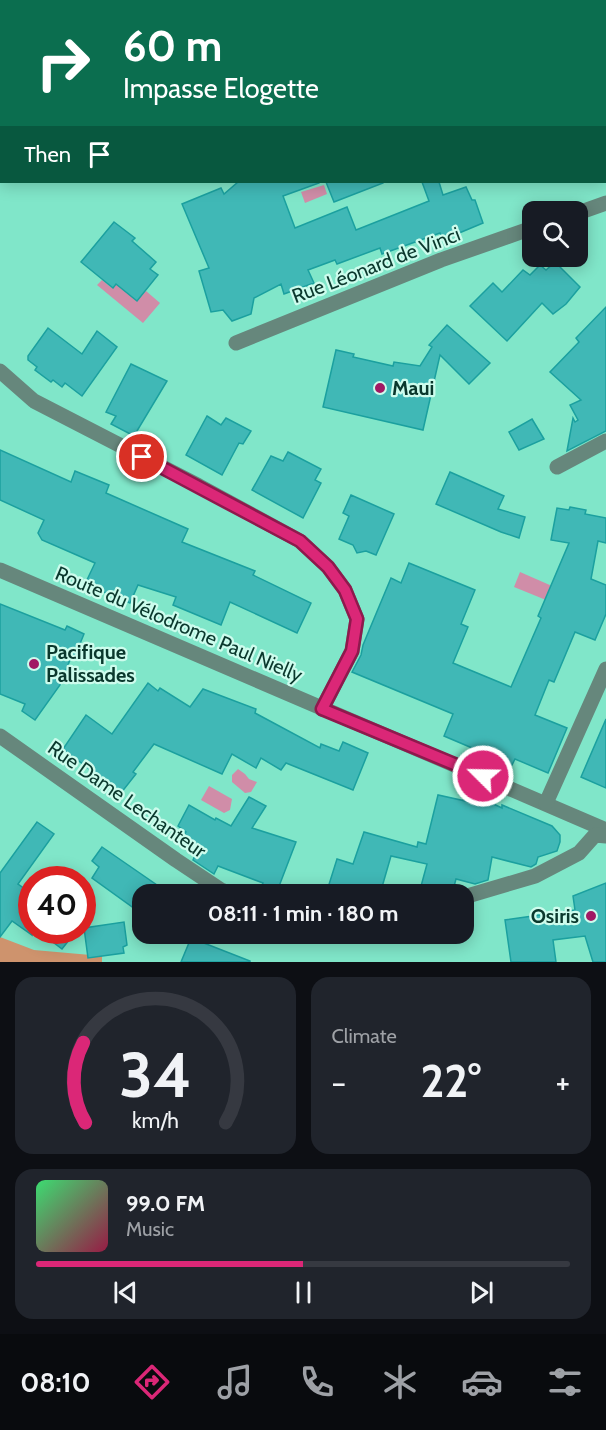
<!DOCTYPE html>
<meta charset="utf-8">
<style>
:root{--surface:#171b24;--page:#20242c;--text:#f1f3f6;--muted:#9ea1a6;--line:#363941;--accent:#db2777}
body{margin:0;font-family:Cabin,sans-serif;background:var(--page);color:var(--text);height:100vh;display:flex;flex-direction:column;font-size:22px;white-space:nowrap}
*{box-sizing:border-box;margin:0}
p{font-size:20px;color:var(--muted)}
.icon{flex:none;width:33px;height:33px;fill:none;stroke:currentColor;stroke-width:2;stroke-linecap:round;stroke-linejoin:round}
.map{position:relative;height:962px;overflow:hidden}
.sheet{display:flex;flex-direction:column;gap:15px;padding:15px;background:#0d0f14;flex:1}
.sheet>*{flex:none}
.hud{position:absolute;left:0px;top:0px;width:606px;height:183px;box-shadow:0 3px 15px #0003;background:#0b6e4f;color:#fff;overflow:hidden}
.controls{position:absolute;left:522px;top:201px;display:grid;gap:12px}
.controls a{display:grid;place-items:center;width:66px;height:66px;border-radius:12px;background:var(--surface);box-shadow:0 3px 15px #0003;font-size:30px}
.speed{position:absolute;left:18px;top:866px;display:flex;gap:12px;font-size:30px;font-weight:700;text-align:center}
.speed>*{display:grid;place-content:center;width:78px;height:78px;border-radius:50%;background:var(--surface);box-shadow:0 3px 15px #0003;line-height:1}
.speed .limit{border:9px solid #d22;background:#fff;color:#111}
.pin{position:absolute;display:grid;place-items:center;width:51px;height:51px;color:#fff;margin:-26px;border:3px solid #fff;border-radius:50%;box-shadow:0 2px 6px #0007}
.me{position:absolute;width:66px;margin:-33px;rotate:293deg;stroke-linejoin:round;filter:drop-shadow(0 0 4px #0008)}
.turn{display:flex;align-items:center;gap:21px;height:126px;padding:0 24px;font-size:27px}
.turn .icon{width:78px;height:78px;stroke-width:2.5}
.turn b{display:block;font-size:42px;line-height:51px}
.then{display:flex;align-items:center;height:57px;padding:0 24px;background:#0003;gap:12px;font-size:22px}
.big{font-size:45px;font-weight:700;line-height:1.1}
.sheet .widget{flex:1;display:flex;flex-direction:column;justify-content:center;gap:9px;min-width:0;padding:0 21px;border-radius:18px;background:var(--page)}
.sheet .dial{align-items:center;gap:0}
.dial svg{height:156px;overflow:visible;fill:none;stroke:var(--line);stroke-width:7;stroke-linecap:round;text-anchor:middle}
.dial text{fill:var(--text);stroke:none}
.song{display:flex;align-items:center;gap:18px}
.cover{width:72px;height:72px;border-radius:9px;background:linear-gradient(135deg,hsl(140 70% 55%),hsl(340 70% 35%))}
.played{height:6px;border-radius:3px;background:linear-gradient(90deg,var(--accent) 50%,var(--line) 50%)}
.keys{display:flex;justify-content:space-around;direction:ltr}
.heat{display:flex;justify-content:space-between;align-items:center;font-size:33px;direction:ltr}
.sheet .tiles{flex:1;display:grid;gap:15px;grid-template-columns:1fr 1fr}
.widget:last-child{grid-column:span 2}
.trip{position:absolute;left:132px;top:884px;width:342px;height:60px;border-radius:18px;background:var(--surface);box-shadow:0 3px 15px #0003;font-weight:700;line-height:60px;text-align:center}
.tab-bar{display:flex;height:96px;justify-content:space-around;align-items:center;background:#090b0e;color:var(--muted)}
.tab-bar .icon{width:42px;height:42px}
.tab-bar .on{color:var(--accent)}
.tab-bar b{font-size:27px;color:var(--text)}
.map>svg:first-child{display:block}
</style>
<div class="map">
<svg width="606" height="962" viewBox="0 0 606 962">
<rect width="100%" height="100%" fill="#80e6c9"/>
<path fill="#ce936d" d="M0,937L34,950L102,956V962H0Z"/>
<g fill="#d08da8">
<path d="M324,185L327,194L305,203L301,192Z"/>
<path d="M102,280L112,288L116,284L137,301L146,291L160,303L143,323L97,285Z"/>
<path d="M520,572L552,586L546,600L514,587Z"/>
<path d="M238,769L245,774L249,779L257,782L251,792L245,793L232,782V775Z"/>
<path d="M209,786L232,799L230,810L224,813L201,800Z"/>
</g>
<g fill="#40b8b6" stroke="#1ba09f" stroke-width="1.5">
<path d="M238,182H319V183L283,196L295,228L347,207L356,230L429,201L422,182H439L443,195L466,187L472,200H475L483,223L452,236L442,238L440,233L382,254L380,248L337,264L335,260L308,270L314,283L284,294L281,284L254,298L251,314L232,321L223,310L211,312L199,271L209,268L182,204L221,188L224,194Z"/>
<path d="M326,182H383V183L334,202Z"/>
<path d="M114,222L135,238L132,241L156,262L150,269L158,275L137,301L116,284L113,288L81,262Z"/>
<path d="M555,262L580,287L566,304L553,314L542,303L507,341L470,306L493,283L502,292L523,270L530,275L540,265L546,270Z"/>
<path d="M606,307V431L567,451L573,418L575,422L578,420L570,405L581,400L550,372L579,342L576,338Z"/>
<path d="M447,325L490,363L469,384L440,355L423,430L323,407L336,350L354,354L353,357L393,366L394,362L420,366L432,347L429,345Z"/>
<path d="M48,328L82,354L97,331L117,347L82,396L65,383L62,387L53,380L51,382L35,370L37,367L28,360V356Z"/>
<path d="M131,364L167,381L134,436L111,424L116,416L106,412Z"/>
<path d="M207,416L221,425L226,418L251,431L243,444L239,443L222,475L186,455Z"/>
<path d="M532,419L544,439L519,450L509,432Z"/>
<path d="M0,450L71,482L75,471L109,485L106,493L188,529L182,542L255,571L253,575L311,603L297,633L230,602L221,625L173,605L176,597L138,585L130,603L85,584L95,563L42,540L38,533L44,520L0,500Z"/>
<path d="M288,452L321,469L315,480L321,483L303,518L252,490L271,456L283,461Z"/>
<path d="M450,472L504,496L498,509L525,517L519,538L501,532L436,504Z"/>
<path d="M351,495L394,514L376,555L366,551L357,553L353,545L339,539L349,516L343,513Z"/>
<path d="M570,507L586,510L585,514L606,518V543L598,541L591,579L606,585V614L595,640L575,632L554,682L549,680L535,715L567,728L548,773L515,759L512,765L444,736L453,714L352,672L361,655L363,645L391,578L401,583L409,563L475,590L461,624L468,627L453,663L511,687L541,618L538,616L569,543L551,540L557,508L569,510Z"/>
<path d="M0,604L65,630L67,626L84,634L75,656L72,655L60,685L35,720L22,711L25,704L0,694Z"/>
<path d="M148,683L158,691L160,688L190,707L203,689L256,709L255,713L320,748L321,744L339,751L343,742L368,753L353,790L286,763L281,770L261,758L256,768L232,754L222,774L154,744L133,772L136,774L121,793L63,749L86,715L112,734Z"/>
<path d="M606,719V788L581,777Z"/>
<path d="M472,794L502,808V805L552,826L560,835V842L557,851L538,857L536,864L531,867L492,857L488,880L475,884L456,879L452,894H440L420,890L427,864L391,856L380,894H326L337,859L353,864L364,832L417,847L418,842L426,844L438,795L470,802Z"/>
<path d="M249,797L266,806L252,828L296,842L276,894L261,889L263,883L218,866L214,874L193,860L196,853L179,843L186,832L178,826L189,805L215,820L216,818L231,826Z"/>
<path d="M37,822L54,834L18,884L32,894V935L12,921L0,937V873Z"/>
<path d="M102,847L170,894H142V914L92,878L99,867L92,861Z"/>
<path d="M606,883V962H593L585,936L553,940L556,962H511L505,920L575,910L573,896Z"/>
<path d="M124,922L127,945L123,947L124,953L88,958L84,928Z"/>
<path d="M37,930H77L62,949Z"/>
<path d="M191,938L250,961V962H181Z"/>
</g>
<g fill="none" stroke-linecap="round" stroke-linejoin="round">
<g stroke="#66877c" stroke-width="15">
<path d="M426,2L432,0"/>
<path d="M578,213L606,203"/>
<path d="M236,343L441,260L532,228"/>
<path d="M0,371L34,401L199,486L300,541L328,567L345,590L357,619L352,651L322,709"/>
<path d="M557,467L606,441"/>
<path d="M0,570L606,830"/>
<path d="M0,736L176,860L221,890L231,894"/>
<path d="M546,803L606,669"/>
<path d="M464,897L535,876L579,853L595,835L606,836"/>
</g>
<g stroke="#12483b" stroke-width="15">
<path d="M441,0L442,2"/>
<path d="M604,91H606"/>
</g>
</g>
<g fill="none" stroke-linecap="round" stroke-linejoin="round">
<defs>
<path id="route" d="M142,457L300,541L328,567L345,590L357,619L352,651L322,709L483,776"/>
</defs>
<use href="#route" stroke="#8e194d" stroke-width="15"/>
<use href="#route" stroke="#db2777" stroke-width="10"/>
</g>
<g fill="#a11964" stroke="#cdfced" stroke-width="2">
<circle cx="380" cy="388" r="6"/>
<circle cx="34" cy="664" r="6"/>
<circle cx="591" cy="916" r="6"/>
</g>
<g text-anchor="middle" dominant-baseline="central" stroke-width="4.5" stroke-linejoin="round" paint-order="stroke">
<g font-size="20" fill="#0a382d" stroke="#cdfced">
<text transform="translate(376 265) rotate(-21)">Rue Léonard de Vinci</text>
<text transform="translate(179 624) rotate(23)">Route du Vélodrome Paul Nielly</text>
<text transform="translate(127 799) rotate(35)">Rue Dame Lechanteur</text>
</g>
<g font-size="20" font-weight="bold" fill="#0a382d" stroke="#cdfced" text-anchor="start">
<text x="392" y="388">Maui</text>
<text x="46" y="652">Pacifique<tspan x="46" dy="23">Palissades</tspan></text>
<text x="579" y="916" text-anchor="end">Osiris</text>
</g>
</g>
</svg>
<div class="controls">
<a><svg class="icon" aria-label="search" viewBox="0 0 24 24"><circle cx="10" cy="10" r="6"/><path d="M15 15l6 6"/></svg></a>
</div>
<div class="speed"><div class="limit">40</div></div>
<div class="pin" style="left:142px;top:457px;background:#d93025"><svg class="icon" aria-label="arrive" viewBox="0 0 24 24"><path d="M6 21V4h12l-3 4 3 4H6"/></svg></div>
<svg class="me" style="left:483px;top:776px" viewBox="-20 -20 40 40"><circle r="17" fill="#db2777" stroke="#fff" stroke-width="3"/><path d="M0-11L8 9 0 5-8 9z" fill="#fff"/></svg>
<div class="trip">08:11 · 1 min · 180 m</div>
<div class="hud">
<div class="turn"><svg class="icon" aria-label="right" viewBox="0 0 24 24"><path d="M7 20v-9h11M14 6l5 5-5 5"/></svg><div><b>60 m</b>Impasse Elogette</div></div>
<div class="then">Then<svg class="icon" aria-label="arrive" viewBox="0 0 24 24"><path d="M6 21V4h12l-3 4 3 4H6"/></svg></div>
</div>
</div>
<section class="sheet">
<div class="tiles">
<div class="widget dial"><svg viewBox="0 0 100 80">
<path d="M14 69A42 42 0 1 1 86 69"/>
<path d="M14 69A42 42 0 0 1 13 28" stroke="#db2777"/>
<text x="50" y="56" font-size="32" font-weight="700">34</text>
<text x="50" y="72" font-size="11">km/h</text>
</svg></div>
<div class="widget"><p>Climate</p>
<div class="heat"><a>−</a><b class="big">22°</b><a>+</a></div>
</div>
<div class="widget">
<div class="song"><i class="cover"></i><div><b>99.0 FM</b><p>Music</p></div></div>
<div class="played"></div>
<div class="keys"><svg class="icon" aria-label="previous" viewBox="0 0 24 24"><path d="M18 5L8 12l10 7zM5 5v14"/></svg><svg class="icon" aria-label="pause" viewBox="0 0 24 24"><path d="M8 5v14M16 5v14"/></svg><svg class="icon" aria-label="next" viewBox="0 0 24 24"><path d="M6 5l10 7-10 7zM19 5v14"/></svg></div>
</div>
</div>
</section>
<nav class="tab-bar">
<b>08:10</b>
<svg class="icon on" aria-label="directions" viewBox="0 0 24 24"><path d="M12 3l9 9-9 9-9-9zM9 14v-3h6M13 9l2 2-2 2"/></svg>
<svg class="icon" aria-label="music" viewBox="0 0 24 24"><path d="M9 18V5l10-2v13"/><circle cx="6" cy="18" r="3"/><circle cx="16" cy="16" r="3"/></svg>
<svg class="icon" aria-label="phone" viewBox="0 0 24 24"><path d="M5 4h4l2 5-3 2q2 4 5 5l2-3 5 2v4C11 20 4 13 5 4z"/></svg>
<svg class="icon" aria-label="climate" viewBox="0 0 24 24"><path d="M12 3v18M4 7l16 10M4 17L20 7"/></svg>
<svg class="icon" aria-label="car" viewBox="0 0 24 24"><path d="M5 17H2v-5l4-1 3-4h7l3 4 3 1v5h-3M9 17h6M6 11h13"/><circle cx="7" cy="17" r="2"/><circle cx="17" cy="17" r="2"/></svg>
<svg class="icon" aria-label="filters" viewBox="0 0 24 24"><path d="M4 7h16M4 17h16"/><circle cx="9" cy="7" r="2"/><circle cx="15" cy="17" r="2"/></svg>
</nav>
